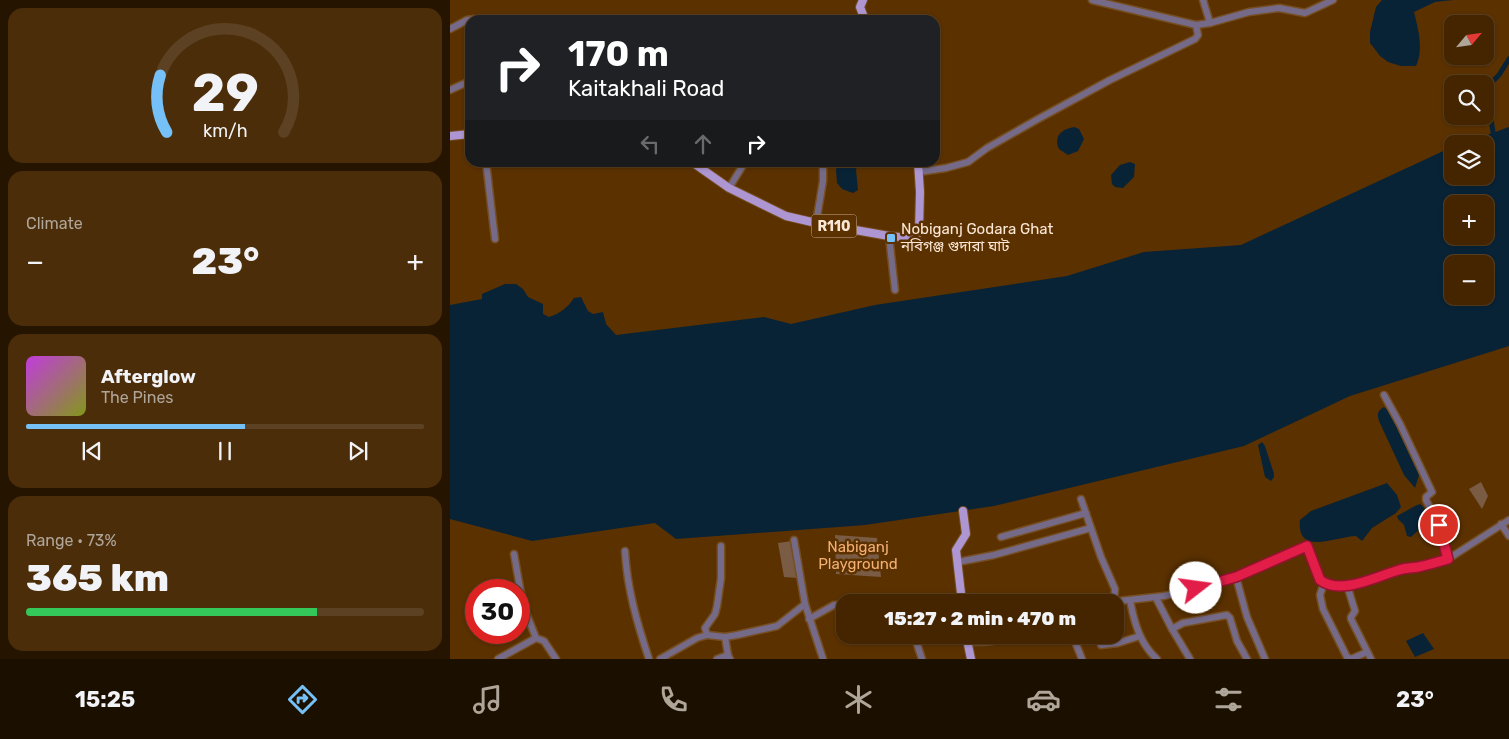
<!DOCTYPE html>
<meta charset="utf-8">
<style>
:root{--surface:#442500;--page:#4b2d0a;--text:#f1f3f6;--muted:#afa599;--line:#5c4222;--accent:#75c0f6}
body{margin:0;font-family:Rubik,"Noto Sans Bengali",sans-serif;background:var(--page);color:var(--text);height:100vh;display:flex;flex-direction:column;font-size:19px;white-space:nowrap}
*{box-sizing:border-box;margin:0}
p{font-size:16px;color:var(--muted)}
.icon{flex:none;width:28px;height:28px;fill:none;stroke:currentColor;stroke-width:2;stroke-linecap:round;stroke-linejoin:round}
.map{position:relative;flex:1;overflow:hidden}
.panel{display:flex;flex-direction:column;gap:8px;padding:8px;background:#251400;width:450px}
.panel>*{flex:none}
.top-card{position:absolute;left:15px;top:15px;width:475px;height:152px;border-radius:15px;box-shadow:0 1px 4px #0004,0 0 0 1px var(--line);background:#202124;color:#fff;overflow:hidden}
.needle{width:32px;rotate:61deg}
.tools{position:absolute;left:994px;top:15px;display:grid;gap:10px}
.tools a{display:grid;place-items:center;width:50px;height:50px;border-radius:10px;background:var(--surface);box-shadow:0 1px 4px #0004,0 0 0 1px var(--line);font-size:25px}
.speed{position:absolute;left:15px;top:579px;display:flex;gap:10px;font-size:25px;font-weight:700;text-align:center}
.speed>*{display:grid;place-content:center;width:65px;height:65px;border-radius:50%;background:var(--surface);box-shadow:0 1px 4px #0004,0 0 0 1px var(--line);line-height:1}
.speed .limit{border:8px solid #d22;background:#fff;color:#111}
.pin{position:absolute;display:grid;place-items:center;width:42px;height:42px;color:#fff;margin:-21px;border:2px solid #fff;border-radius:50%;box-shadow:0 1px 5px #0007}
.me{position:absolute;width:55px;margin:-28px;rotate:75deg;stroke-linejoin:round;filter:drop-shadow(0 0 4px #0008)}
.turn{display:flex;align-items:center;gap:18px;height:105px;padding:0 20px;font-size:22px}
.turn .icon{width:65px;height:65px;stroke-width:2.5}
.turn b{display:block;font-size:35px;line-height:42px}
.lanes{display:flex;align-items:center;height:48px;padding:0 20px;background:#0003;justify-content:center;gap:25px;direction:ltr}
.lanes .off{opacity:.35}
.big{font-size:38px;font-weight:800;line-height:1.1}
.panel .widget{flex:1;display:flex;flex-direction:column;justify-content:center;gap:8px;min-width:0;padding:0 18px;border-radius:15px;background:var(--page)}
.panel .dial{align-items:center;gap:0}
.dial svg{height:130px;overflow:visible;fill:none;stroke:var(--line);stroke-width:7;stroke-linecap:round;text-anchor:middle}
.dial text{fill:var(--text);stroke:none}
.song{display:flex;align-items:center;gap:15px}
.cover{width:60px;height:60px;border-radius:8px;background:linear-gradient(135deg,hsl(290 70% 55%),hsl(70 70% 35%))}
.played{height:5px;border-radius:2px;background:linear-gradient(90deg,var(--accent) 55%,var(--line) 55%)}
.keys{display:flex;justify-content:space-around;direction:ltr}
.heat{display:flex;justify-content:space-between;align-items:center;font-size:28px;direction:ltr}
.charge{height:8px;border-radius:4px;background:linear-gradient(90deg,#34c759 73%,var(--line) 0)}
.trip{position:absolute;left:386px;top:594px;width:288px;height:50px;border-radius:15px;background:var(--surface);box-shadow:0 1px 4px #0004,0 0 0 1px var(--line);font-weight:800;line-height:50px;text-align:center}
.tab-bar{display:flex;height:80px;justify-content:space-around;align-items:center;background:#1b0f00;color:var(--muted)}
.tab-bar .icon{width:35px;height:35px}
.tab-bar .on{color:var(--accent)}
.tab-bar b{font-size:22px;color:var(--text)}
main{display:flex;flex:1;min-height:0}
.map>svg:first-child{display:block}
</style>
<main>
<section class="panel">
<div class="widget dial"><svg viewBox="0 0 100 80">
<path d="M14 69A42 42 0 1 1 86 69"/>
<path d="M14 69A42 42 0 0 1 10 34" stroke="#75c0f6"/>
<text x="50" y="56" font-size="32" font-weight="700">29</text>
<text x="50" y="72" font-size="11">km/h</text>
</svg></div>
<div class="widget"><p>Climate</p>
<div class="heat"><a>−</a><b class="big">23°</b><a>+</a></div>
</div>
<div class="widget">
<div class="song"><i class="cover"></i><div><b>Afterglow</b><p>The Pines</p></div></div>
<div class="played"></div>
<div class="keys"><svg class="icon" aria-label="previous" viewBox="0 0 24 24"><path d="M18 5L8 12l10 7zM5 5v14"/></svg><svg class="icon" aria-label="pause" viewBox="0 0 24 24"><path d="M8 5v14M16 5v14"/></svg><svg class="icon" aria-label="next" viewBox="0 0 24 24"><path d="M6 5l10 7-10 7zM19 5v14"/></svg></div>
</div>
<div class="widget"><p>Range · 73%</p><b class="big">365 km</b><div class="charge"></div></div>
</section>
<div class="map">
<svg width="1059" height="659" viewBox="0 0 1059 659">
<rect width="100%" height="100%" fill="#5b3100"/>
<g fill="#795c43">
<path d="M1031,482L1038,496L1032,509L1019,489Z"/>
<path d="M385,535L427,538L431,577L386,574Z"/>
<path d="M342,541L347,578L334,577L328,543Z"/>
</g>
<g fill="#082336" fill-rule="evenodd">
<path d="M932,0H1003L985,2L964,12C968,28 974,50 966,66H951L938,62L930,56L920,43V32L926,7Z"/>
<path d="M624,127L629,129L634,139L628,151L618,155L609,149C603,136 612,129 624,127Z"/>
<path d="M1059,127V346L900,396L794,446L544,506L415,525L226,539L205,523L82,541L0,519V305L32,299V294L55,284H66L73,289L78,297L93,304V314L99,317C111,313 117,308 124,298L131,297L138,311L143,314L153,312L156,324L166,335L314,317L341,324L425,305L617,276L694,252L791,245L1002,147V176H1035V144H1012ZM1002,204H1035V236H1002ZM1002,264H1035V296H1002Z"/>
<path d="M680,162L685,164L684,177L673,188L665,187L662,184L661,175L670,165Z"/>
<path d="M408,163L406,170L408,190L403,193L392,189L387,183L386,170L388,164Z"/>
<path d="M934,407L938,410L943,417L970,472L965,488L954,475L929,421C927,414 927,411 934,407Z"/>
<path d="M812,442L815,446L824,474V477L821,481L815,477L808,445Z"/>
<path d="M937,483L947,495L951,507L946,513L922,528L912,541L906,536C887,536 846,557 850,520L861,511Z"/>
<path d="M970,504C985,515 970,529 961,537L957,536L954,525L948,519L947,516L965,506Z"/>
<path d="M973,633L984,649L965,657L956,641Z"/>
</g>
<g fill="none" stroke-linecap="round" stroke-linejoin="round">
<path stroke="#082336" stroke-width="5" d="M1044,138L1039,108L1040,84L1049,75L1059,59"/>
<defs>
<g id="minor">
<path d="M760,23L799,12L829,8L855,13L883,0"/>
<path d="M746,25L760,23L753,0"/>
<path d="M0,29L17,20L24,19"/>
<path d="M0,90L20,81"/>
<path d="M36,162L45,239"/>
<path d="M469,172L496,168L518,162L537,148L588,119L660,80L745,39L748,35L746,25L642,0"/>
<path d="M279,188L295,162"/>
<path d="M366,223L373,181V162"/>
<path d="M439,236L445,290"/>
<path d="M934,395L950,424L982,492L976,497V500L990,527L998,559"/>
<path d="M631,499L651,557L665,589L664,602"/>
<path d="M1051,524L1059,536"/>
<path d="M551,537L636,513"/>
<path d="M344,540L355,604L373,659"/>
<path d="M175,551C177,588 187,623 199,659"/>
<path d="M64,554L73,605L86,638L94,641L106,659"/>
<path d="M508,562L544,555L641,528"/>
<path d="M786,577L797,617L815,659"/>
<path d="M874,583L870,595L873,609L897,657L901,659L917,652"/>
<path d="M897,585L905,611L901,617V619L921,659"/>
<path d="M706,598L722,629L740,659"/>
<path d="M680,600C684,622 690,644 707,659"/>
<path d="M660,602L714,596L759,585L786,577L857,545L870,580L882,585L906,584L950,569L971,566L998,559L1059,520"/>
<path d="M359,619L384,605H395"/>
<path d="M722,629L733,623L777,615L780,618L787,641L797,659"/>
<path d="M257,635L275,637L287,635L327,626L355,604"/>
<path d="M465,635V638L472,659"/>
<path d="M625,635L626,644L632,659"/>
<path d="M275,637L278,655L280,659"/>
<path d="M517,642C534,642 550,642 566,635"/>
<path d="M651,645L668,643L690,636"/>
<path d="M48,659L86,638"/>
<path d="M210,659L247,638L257,635L255,628L265,614L267,606L271,578V546"/>
<path d="M267,659L278,655"/>
</g>
<g id="major">
<path d="M413,0L410,7L415,20"/>
<path d="M0,136L20,134"/>
<path d="M242,162L279,188L336,216L366,223L439,236L459,238L467,235L469,230L470,192L468,162"/>
<path d="M512,602L506,550L516,534L513,511"/>
<path d="M516,635L521,659"/>
</g>
</defs>
<use href="#minor" stroke="#754e22" stroke-width="9"/>
<use href="#major" stroke="#754e22" stroke-width="10"/>
<use href="#minor" stroke="#756a88" stroke-width="6"/>
<use href="#major" stroke="#ad96d2" stroke-width="8"/>
</g>
<g fill="none" stroke-linecap="round" stroke-linejoin="round">
<defs>
<path id="route" d="M746,588L786,577L857,546L870,580C891,596 927,576 949,570C955,568 962,568 968,567C978,565 988,562 998,559L989,525"/>
</defs>
<use href="#route" stroke="#92132f" stroke-width="12"/>
<use href="#route" stroke="#e11d48" stroke-width="9"/>
</g>
<rect fill="#75c0f6" stroke="#5b3100" stroke-width="2" x="436" y="233" width="10" height="10" rx="2.5"/>
<g text-anchor="middle" dominant-baseline="central" stroke-width="5" stroke-linejoin="round" paint-order="stroke">
<rect fill="#5b3100" stroke="#cbb096" stroke-width="1" x="361.5" y="214.5" width="45" height="23" rx="4"/>
<g font-size="14" font-weight="bold" fill="#fbe7d6">
<text x="384" y="226">R110</text>
</g>
<g font-size="15" fill="#fbe7d6" stroke="#5b3100" text-anchor="start">
<text x="451" y="229">Nobiganj Godara Ghat<tspan x="451" dy="17">নবিগঞ্জ গুদারা ঘাট</tspan></text>
</g>
<g font-size="15" fill="#f4b074" stroke="#5b3100">
<text x="408" y="547">Nabiganj<tspan x="408" dy="17">Playground</tspan></text>
</g>
</g>
</svg>
<div class="tools">
<a><svg class="needle" viewBox="-14 -14 28 28"><path d="M0-13l5 13h-10z" fill="#e53935"/><path d="M0 13l5-13h-10z" fill="#afa599"/></svg></a>
<a><svg class="icon" aria-label="search" viewBox="0 0 24 24"><circle cx="10" cy="10" r="6"/><path d="M15 15l6 6"/></svg></a>
<a><svg class="icon" aria-label="layers" viewBox="0 0 24 24"><path d="M12 4l9 5-9 5-9-5zM3 14l9 5 9-5"/></svg></a>
<a>+</a>
<a>−</a>
</div>
<div class="speed"><div class="limit">30</div></div>
<div class="pin" style="left:989px;top:525px;background:#d93025"><svg class="icon" aria-label="arrive" viewBox="0 0 24 24"><path d="M6 21V4h12l-3 4 3 4H6"/></svg></div>
<svg class="me" style="left:746px;top:588px" viewBox="-20 -20 40 40"><circle r="19" fill="#fff"/><path d="M0-13L10 11 0 6-10 11z" fill="#e11d48"/></svg>
<div class="trip">15:27 · 2 min · 470 m</div>
<div class="top-card">
<div class="turn"><svg class="icon" aria-label="right" viewBox="0 0 24 24"><path d="M7 20v-9h11M14 6l5 5-5 5"/></svg><div><b>170 m</b>Kaitakhali Road</div></div>
<div class="lanes"><svg class="icon off" aria-label="left" viewBox="0 0 24 24"><path d="M17 20v-9H6M10 6l-5 5 5 5"/></svg><svg class="icon off" aria-label="ahead" viewBox="0 0 24 24"><path d="M12 20V5M6 11l6-6 6 6"/></svg><svg class="icon" aria-label="right" viewBox="0 0 24 24"><path d="M7 20v-9h11M14 6l5 5-5 5"/></svg></div>
</div>
</div>
</main>
<nav class="tab-bar">
<b>15:25</b>
<svg class="icon on" aria-label="directions" viewBox="0 0 24 24"><path d="M12 3l9 9-9 9-9-9zM9 14v-3h6M13 9l2 2-2 2"/></svg>
<svg class="icon" aria-label="music" viewBox="0 0 24 24"><path d="M9 18V5l10-2v13"/><circle cx="6" cy="18" r="3"/><circle cx="16" cy="16" r="3"/></svg>
<svg class="icon" aria-label="phone" viewBox="0 0 24 24"><path d="M5 4h4l2 5-3 2q2 4 5 5l2-3 5 2v4C11 20 4 13 5 4z"/></svg>
<svg class="icon" aria-label="climate" viewBox="0 0 24 24"><path d="M12 3v18M4 7l16 10M4 17L20 7"/></svg>
<svg class="icon" aria-label="car" viewBox="0 0 24 24"><path d="M5 17H2v-5l4-1 3-4h7l3 4 3 1v5h-3M9 17h6M6 11h13"/><circle cx="7" cy="17" r="2"/><circle cx="17" cy="17" r="2"/></svg>
<svg class="icon" aria-label="filters" viewBox="0 0 24 24"><path d="M4 7h16M4 17h16"/><circle cx="9" cy="7" r="2"/><circle cx="15" cy="17" r="2"/></svg>
<b>23°</b>
</nav>
